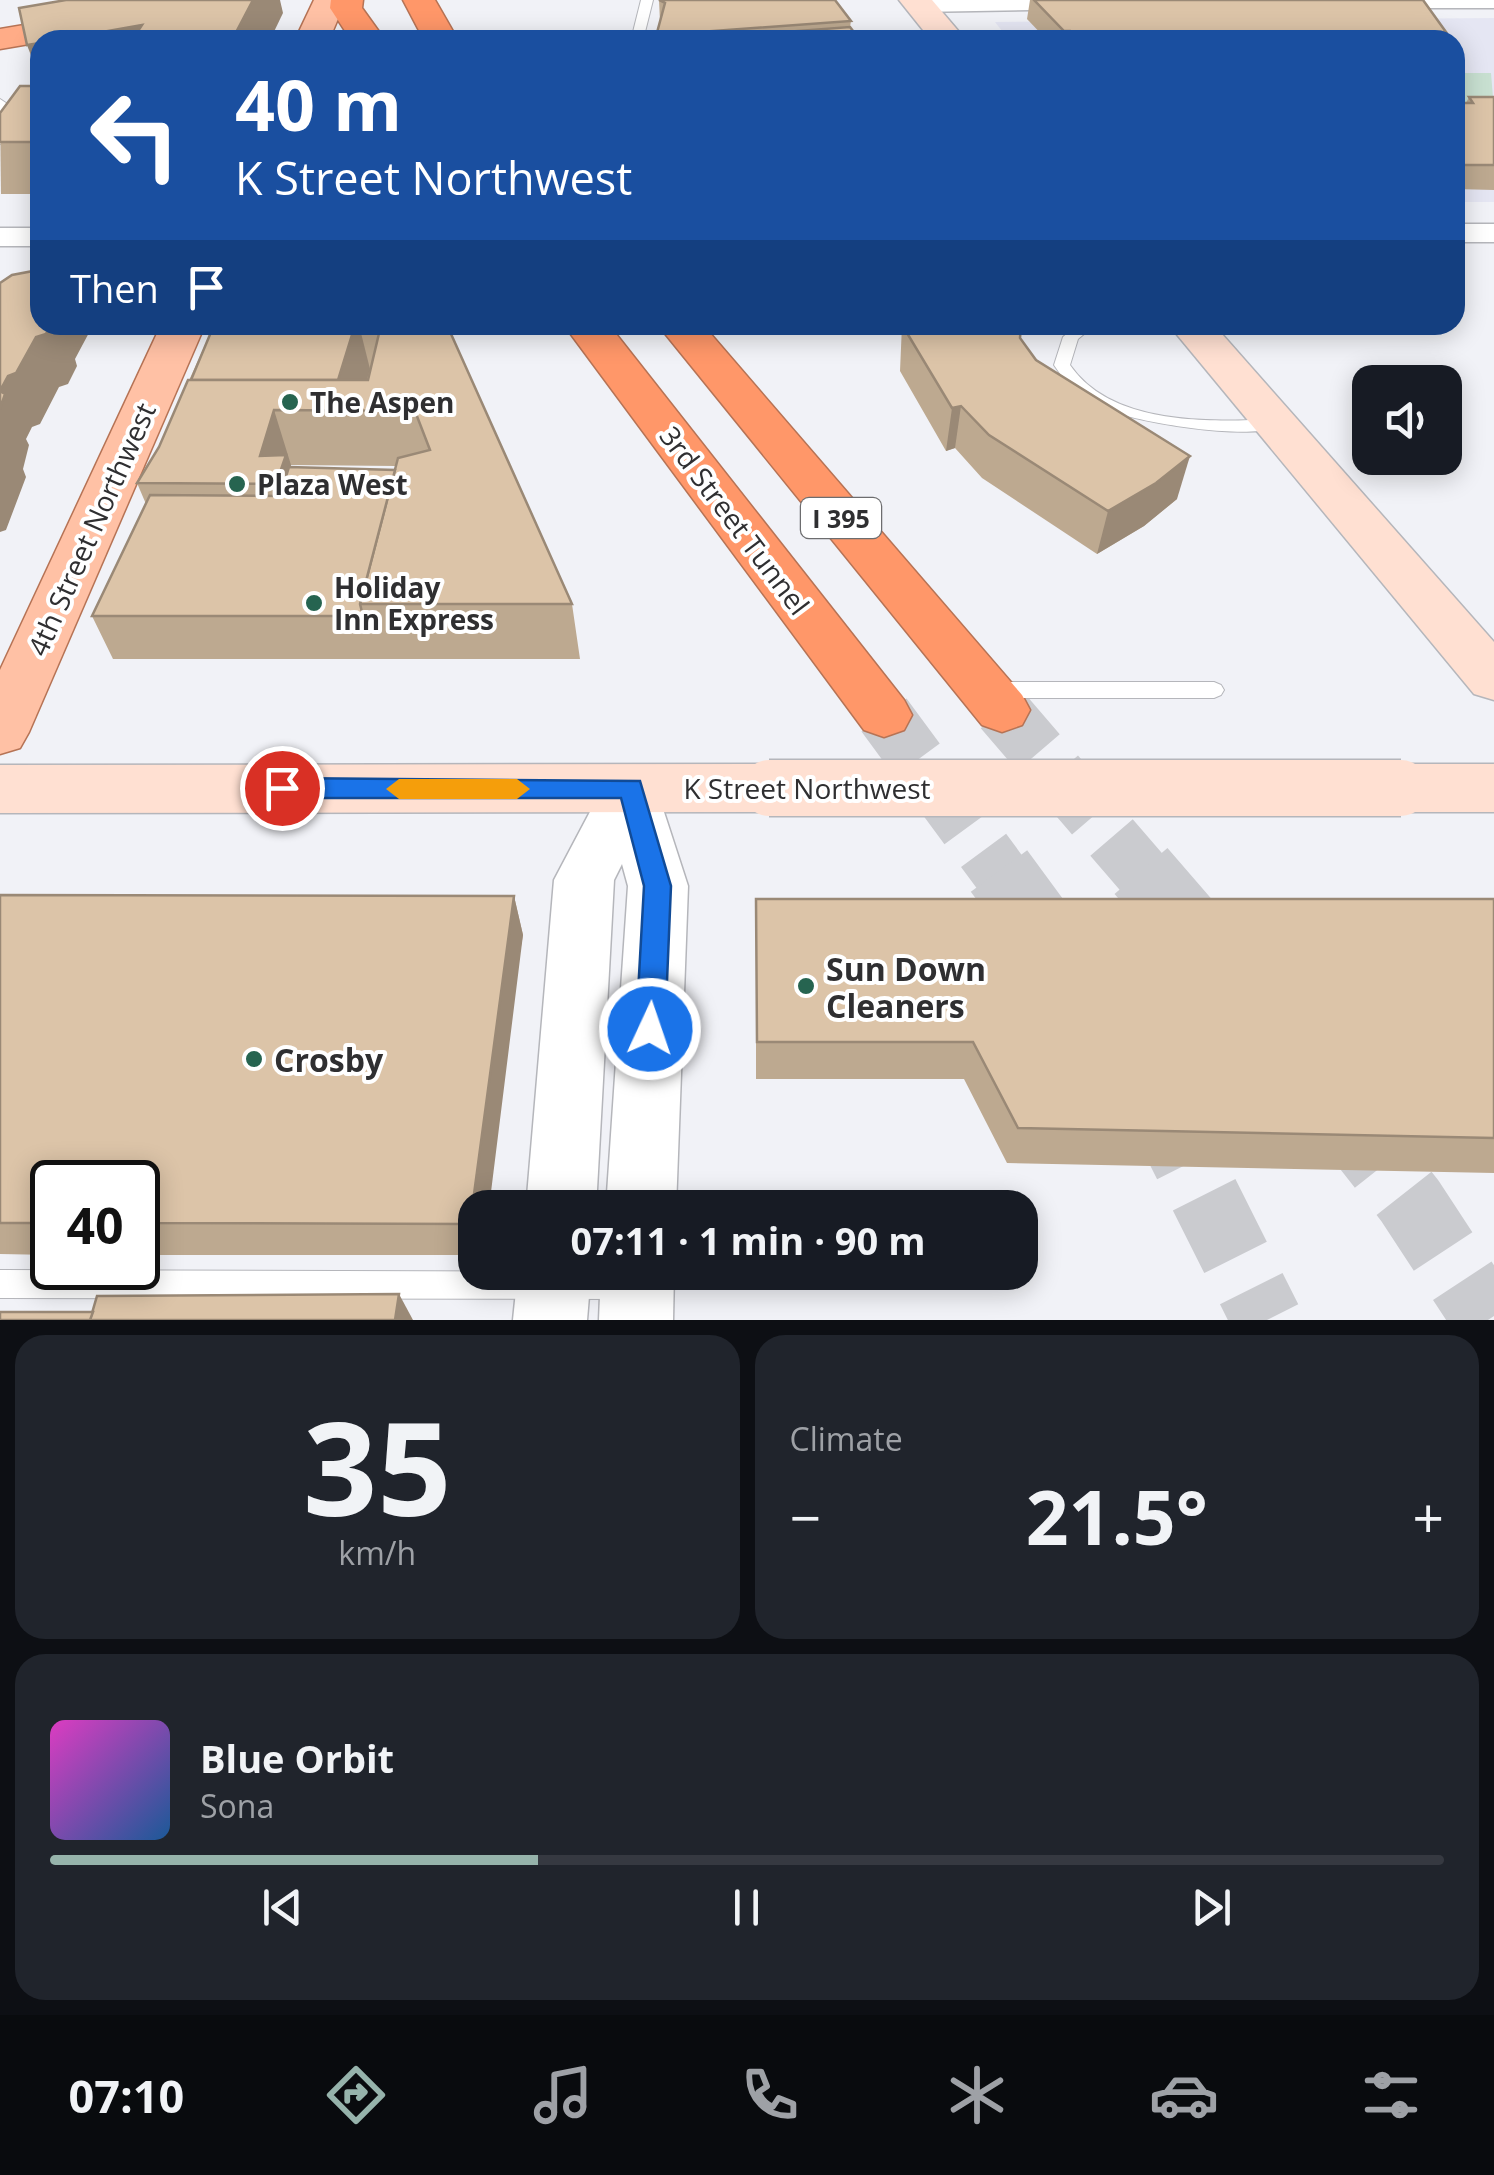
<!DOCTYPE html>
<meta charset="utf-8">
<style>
:root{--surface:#171b24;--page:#20242c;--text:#f1f3f6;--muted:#9ea1a6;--line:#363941;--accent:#96b3ab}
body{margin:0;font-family:"Open Sans",sans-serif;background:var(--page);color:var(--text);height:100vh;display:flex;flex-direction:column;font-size:38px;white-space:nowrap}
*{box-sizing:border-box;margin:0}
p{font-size:32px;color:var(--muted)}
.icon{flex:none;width:55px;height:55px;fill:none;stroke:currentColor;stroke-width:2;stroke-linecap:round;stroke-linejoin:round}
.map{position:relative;height:1320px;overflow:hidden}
.details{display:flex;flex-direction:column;gap:15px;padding:15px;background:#0d0f14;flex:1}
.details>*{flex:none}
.banner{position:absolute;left:30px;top:30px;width:1435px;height:305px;border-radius:30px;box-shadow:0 5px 25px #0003;background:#1a4fa0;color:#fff;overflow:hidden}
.tools{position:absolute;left:1352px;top:365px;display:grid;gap:20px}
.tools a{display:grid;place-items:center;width:110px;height:110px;border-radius:20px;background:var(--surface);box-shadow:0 5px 25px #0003;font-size:50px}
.speed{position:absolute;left:30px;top:1160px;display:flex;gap:20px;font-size:50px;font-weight:700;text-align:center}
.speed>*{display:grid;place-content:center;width:130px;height:130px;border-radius:50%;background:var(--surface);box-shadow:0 5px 25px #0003;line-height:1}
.speed .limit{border:5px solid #111;border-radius:15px;background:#fff;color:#111}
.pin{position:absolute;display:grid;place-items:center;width:85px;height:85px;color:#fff;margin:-42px;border:5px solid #fff;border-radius:50%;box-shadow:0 2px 10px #0007}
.me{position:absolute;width:110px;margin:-55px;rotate:3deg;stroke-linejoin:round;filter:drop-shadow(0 0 8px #0008)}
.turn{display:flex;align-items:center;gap:35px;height:210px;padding:0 40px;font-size:45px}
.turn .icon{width:130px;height:130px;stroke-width:2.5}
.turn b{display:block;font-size:70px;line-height:85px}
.then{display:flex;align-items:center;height:95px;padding:0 40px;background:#0003;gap:20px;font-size:38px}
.big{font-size:75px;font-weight:700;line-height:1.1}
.details .tile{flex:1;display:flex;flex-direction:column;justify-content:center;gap:15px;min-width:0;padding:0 35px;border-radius:30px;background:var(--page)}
.details .dial{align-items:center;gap:0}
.dial b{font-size:130px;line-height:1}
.song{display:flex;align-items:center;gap:30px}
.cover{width:120px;height:120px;border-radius:15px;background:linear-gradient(135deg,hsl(310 70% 55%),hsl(210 70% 35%))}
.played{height:10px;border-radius:5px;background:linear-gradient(90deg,var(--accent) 35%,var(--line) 35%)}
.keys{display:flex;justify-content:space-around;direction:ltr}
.heat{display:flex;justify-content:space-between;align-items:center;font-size:55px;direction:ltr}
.details .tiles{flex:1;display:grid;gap:15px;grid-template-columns:1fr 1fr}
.tile:last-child{grid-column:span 2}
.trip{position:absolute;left:458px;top:1190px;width:580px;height:100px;border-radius:30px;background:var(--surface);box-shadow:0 5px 25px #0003;font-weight:700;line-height:100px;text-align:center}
.dock{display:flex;height:160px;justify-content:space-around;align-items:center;background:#090b0e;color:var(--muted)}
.dock .icon{width:70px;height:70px}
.dock .current{color:var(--accent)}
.dock b{font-size:45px;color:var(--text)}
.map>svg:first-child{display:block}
</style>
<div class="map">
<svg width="1494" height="1320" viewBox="0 0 1494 1320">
<rect width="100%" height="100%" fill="#f1f2f7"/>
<path fill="#e5e6f3" d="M1494,18V202H1455V40H1009L995,22Z"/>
<path fill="#c8e0d1" d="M1455,73H1491L1494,110H1455Z"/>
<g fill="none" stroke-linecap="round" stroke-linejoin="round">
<g stroke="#cacbcf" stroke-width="56" stroke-dasharray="56 28" stroke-linecap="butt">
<path d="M1002,710L1143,874"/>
<path d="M884,715L1001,874"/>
</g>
<g stroke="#cacbcf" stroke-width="70" stroke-dasharray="70 35" stroke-linecap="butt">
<path d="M999,871L1063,958"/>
<path d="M1141,871L1213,954"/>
<path d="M1157,1101L1267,1320"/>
<path d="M1339,1111L1410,1201L1488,1320"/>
</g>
<defs>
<g id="service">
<path d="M641,0H653L643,40H631Z"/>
<path d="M0,99L6,103L13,131L5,143L0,144Z"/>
<path d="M1077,325H1095L1078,339L1070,365C1112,426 1210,422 1276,419L1284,424C1259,444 1122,421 1092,404C1075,395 1065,381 1054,365L1063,337Z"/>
<path d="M992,682H1214L1221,685L1224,690L1221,695L1214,698H992L985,695L982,690L985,685Z"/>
<path d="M0,1270L630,1272L636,1275L640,1285L636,1295L626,1299L0,1298Z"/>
</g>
<g id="minor">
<path d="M910,0H1099L1100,2L1088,9L919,12L910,10L907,5Z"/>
<path d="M1357,0H1494V8H1369Z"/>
<rect x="1455" y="224" width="39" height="18"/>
<rect x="0" y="228" width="40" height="18"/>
</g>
<g id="tertiary">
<path d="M631,765L651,772L688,886L676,1208H606L628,886L622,864L614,880L596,1208H526L554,880L611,772Z"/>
<path d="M518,1272H591L587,1320H513Z"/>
<path d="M601,1272H674L673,1320H599Z"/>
</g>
<g id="secondary">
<path d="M899,0H932L966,40H931Z"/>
<path d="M1169,325H1214L1494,642V700L1474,694Z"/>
<path d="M769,764L790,771L799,788L790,805L769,812L0,813V765Z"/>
<path d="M1401,764H1494V812H1401L1380,805L1371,788L1380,771Z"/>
</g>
<g id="primary">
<path d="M314,0H346L329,40H295Z"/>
<path d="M161,325H205L29,732L20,748L0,754V670Z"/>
</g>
<path id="trunk" d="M172,0H244L228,10L0,49V29Z"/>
<g id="motorway">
<path d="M331,0H363L362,8L385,40H351L330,8Z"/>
<path d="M403,0H435L458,40H424Z"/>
<path d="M564,325H609L904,700L912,715L904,730L884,737L864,730Z"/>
<path d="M658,325H703L1022,695L1030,710L1022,725L1002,732L982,725Z"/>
</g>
</defs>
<use href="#service" stroke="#b5b6bb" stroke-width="2"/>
<use href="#minor" stroke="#b5b6bb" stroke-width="3"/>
<use href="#tertiary" stroke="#b5b6bb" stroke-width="3"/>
<use href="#secondary" stroke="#b5b6bb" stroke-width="3"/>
<use href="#primary" stroke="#b67355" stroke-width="3"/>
<use href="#trunk" stroke="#b67355" stroke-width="3"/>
<use href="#motorway" stroke="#b67355" stroke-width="3"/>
<use href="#service" fill="#fff" fill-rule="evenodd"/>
<use href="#minor" fill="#fff" fill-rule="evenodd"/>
<use href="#tertiary" fill="#fff" fill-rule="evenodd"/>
<use href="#secondary" fill="#ffe0d2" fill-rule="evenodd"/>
<use href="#primary" fill="#ffc1a5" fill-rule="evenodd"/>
<use href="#trunk" fill="#ffac87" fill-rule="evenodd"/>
<use href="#motorway" fill="#ff9769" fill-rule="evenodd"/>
<defs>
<path id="secondary-bridge" d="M769,788H1401"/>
</defs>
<use href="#secondary-bridge" stroke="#b5b6bb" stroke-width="59" stroke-linecap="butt"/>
<use href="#secondary-bridge" stroke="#ffe0d2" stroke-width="56"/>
</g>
<g fill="#bda990" fill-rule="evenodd">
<path d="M659,0L851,21L850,27L860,40H655L660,22Z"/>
<path d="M1030,0H1423L1446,32L1443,40H1047L1027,19Z"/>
<path d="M40,86V194H1L0,113Z"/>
<path d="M1469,97H1494V190L1455,189V103H1466Z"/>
<path d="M214,325H447L572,604L580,659H113L92,616L146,504L137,483L159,447ZM291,465L396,466L395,470L290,467Z"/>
<path d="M902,325H1021L1020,338L1036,360L1177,499L1144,526L1097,554L982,478L955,448L946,451L900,371Z"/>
<path d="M0,895L514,896L523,935L475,1208V1255H138V1182H52V1255L0,1254Z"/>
<path d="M756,899H1494V1173L1007,1163L964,1079H756Z"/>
</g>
<g fill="#9a8976">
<path d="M253,0H280L283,13L270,40H232Z"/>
<path d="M142,25L147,40H57Z"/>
<path d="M700,32V40H684Z"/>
<path d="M40,43V79L27,45Z"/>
<path d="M50,325H89L91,329L75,359L77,366L68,384L59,387L40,424L32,427L26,439L29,445L23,469L26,477L6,530L0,532V391L8,376L36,337Z"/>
<path d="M355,325H359L370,369L358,410L337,383Z"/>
<path d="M961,406L955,448L946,451L952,408Z"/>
<path d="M274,410L291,465L290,469L294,539L276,484L260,456Z"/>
<path d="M1190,456L1177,499L1144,526L1097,554L1108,511Z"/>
<path d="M514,896L523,935L489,1208H475V1236L470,1224Z"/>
<path d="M399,1294L413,1320H395Z"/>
</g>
<g fill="#dcc4a8" stroke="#9a8976" stroke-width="2.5">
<path d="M66,0H253L232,40H132L142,25L57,40H40V43L27,45L19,8Z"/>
<path d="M659,0H835L851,21L700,32L684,40H655L665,3Z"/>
<path d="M1034,0H1423L1446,32H1178L1186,40H1074L1070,31H1064Z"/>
<path d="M850,27L860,40H719L718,37Z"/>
<path d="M20,86H40V142H0V113Z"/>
<path d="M1469,97H1494V165H1455V103H1473Z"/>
<path d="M40,267V325H50L46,334L36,337L16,373L8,376L0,391L5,394L0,409V283L12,275L38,270Z"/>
<path d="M214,325H355L338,380H191Z"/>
<path d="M381,325H447L572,604H360L398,458L430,450L415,411L274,410L260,456L286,455L276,484L137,483L159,447L188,380H368Z"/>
<path d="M912,325H1021L1020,338L1036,360L1190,456L1156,483L1108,511L989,435L961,406L952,408L904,328L912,327Z"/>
<path d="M289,467L395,470L360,604L363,616H92L150,495L280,496Z"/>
<path d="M0,895L514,896L470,1224L138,1223V1182H52V1223H0Z"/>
<path d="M756,899H1494V1138L1018,1128L973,1042H757Z"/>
<path d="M399,1294L395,1320H90L97,1296Z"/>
<path d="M0,1312H93L90,1320H0Z"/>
</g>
<path fill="#1a73e8" stroke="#114b97" stroke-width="2.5" d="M282,778L640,781L671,886L665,1029L660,1038L650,1042L641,1038L636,1029L644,886L621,798H282L269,788Z"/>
<path fill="#f59e0b" d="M399,779H517L530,789L517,799H399L386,789Z"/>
<g fill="#266450" stroke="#fff" stroke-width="4">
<circle cx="290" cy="402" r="10"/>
<circle cx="237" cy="484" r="10"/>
<circle cx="314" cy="603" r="10"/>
<circle cx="806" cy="986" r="10"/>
<circle cx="254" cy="1059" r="10"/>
</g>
<g text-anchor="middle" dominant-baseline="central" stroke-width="8" stroke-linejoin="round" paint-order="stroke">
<rect fill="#fff" stroke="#6d6d6f" stroke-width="2.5" x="801" y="498" width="80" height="40" rx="8"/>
<g font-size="25" font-weight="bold" fill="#2f2f31">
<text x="841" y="518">I 395</text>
</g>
<g font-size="28" font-weight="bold" fill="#2f2f31" stroke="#fff" text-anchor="start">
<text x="310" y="402">The Aspen</text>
<text x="257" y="484">Plaza West</text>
<text x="334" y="587">Holiday<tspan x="334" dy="32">Inn Express</tspan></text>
</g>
<g font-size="28" fill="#2f2f31" stroke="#fff">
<text transform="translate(735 520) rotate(53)">3rd Street Tunnel</text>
<text transform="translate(91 529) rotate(-66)">4th Street Northwest</text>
<text x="807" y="788">K Street Northwest</text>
</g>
<g font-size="32" font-weight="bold" fill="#2f2f31" stroke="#fff" text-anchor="start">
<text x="826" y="968">Sun Down<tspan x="826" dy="37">Cleaners</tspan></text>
<text x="274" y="1059">Crosby</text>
</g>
</g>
</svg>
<div class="tools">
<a><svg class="icon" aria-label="sound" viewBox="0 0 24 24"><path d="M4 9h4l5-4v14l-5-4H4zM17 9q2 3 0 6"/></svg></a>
</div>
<div class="speed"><div class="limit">40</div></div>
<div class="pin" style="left:282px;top:788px;background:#d93025"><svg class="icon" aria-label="arrive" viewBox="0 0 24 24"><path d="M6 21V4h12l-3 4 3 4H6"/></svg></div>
<svg class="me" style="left:650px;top:1029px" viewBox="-20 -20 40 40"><circle r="17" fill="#1a73e8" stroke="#fff" stroke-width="3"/><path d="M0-11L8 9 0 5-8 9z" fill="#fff"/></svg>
<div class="trip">07:11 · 1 min · 90 m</div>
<div class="banner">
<div class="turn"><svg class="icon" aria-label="left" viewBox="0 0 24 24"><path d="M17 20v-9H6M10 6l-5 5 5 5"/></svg><div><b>40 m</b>K Street Northwest</div></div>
<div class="then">Then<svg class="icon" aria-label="arrive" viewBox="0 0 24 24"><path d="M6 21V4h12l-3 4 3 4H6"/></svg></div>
</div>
</div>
<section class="details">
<div class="tiles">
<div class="tile dial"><b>35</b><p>km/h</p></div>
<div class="tile"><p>Climate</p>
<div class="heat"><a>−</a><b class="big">21.5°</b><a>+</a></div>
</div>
<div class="tile">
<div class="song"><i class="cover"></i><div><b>Blue Orbit</b><p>Sona</p></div></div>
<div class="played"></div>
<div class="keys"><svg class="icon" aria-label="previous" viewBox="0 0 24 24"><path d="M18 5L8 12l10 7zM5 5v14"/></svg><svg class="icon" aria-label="pause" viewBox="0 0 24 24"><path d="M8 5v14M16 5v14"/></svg><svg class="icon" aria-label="next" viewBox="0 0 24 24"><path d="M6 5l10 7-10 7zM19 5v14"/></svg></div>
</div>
</div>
</section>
<nav class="dock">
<b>07:10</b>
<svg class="icon current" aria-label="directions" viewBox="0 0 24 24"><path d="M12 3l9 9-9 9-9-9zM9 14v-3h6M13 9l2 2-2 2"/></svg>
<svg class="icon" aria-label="music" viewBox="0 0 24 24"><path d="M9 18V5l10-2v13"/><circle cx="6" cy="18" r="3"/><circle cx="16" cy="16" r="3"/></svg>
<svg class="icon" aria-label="phone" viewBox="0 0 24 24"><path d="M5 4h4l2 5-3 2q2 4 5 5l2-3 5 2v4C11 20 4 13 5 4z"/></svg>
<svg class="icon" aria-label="climate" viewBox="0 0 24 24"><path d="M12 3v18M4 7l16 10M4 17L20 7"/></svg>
<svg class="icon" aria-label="car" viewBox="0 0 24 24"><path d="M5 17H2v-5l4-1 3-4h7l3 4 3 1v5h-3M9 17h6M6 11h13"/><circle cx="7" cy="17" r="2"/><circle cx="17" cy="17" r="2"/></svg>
<svg class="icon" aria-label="filters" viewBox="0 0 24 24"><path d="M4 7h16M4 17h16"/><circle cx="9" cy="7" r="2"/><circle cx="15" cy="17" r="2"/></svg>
</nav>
